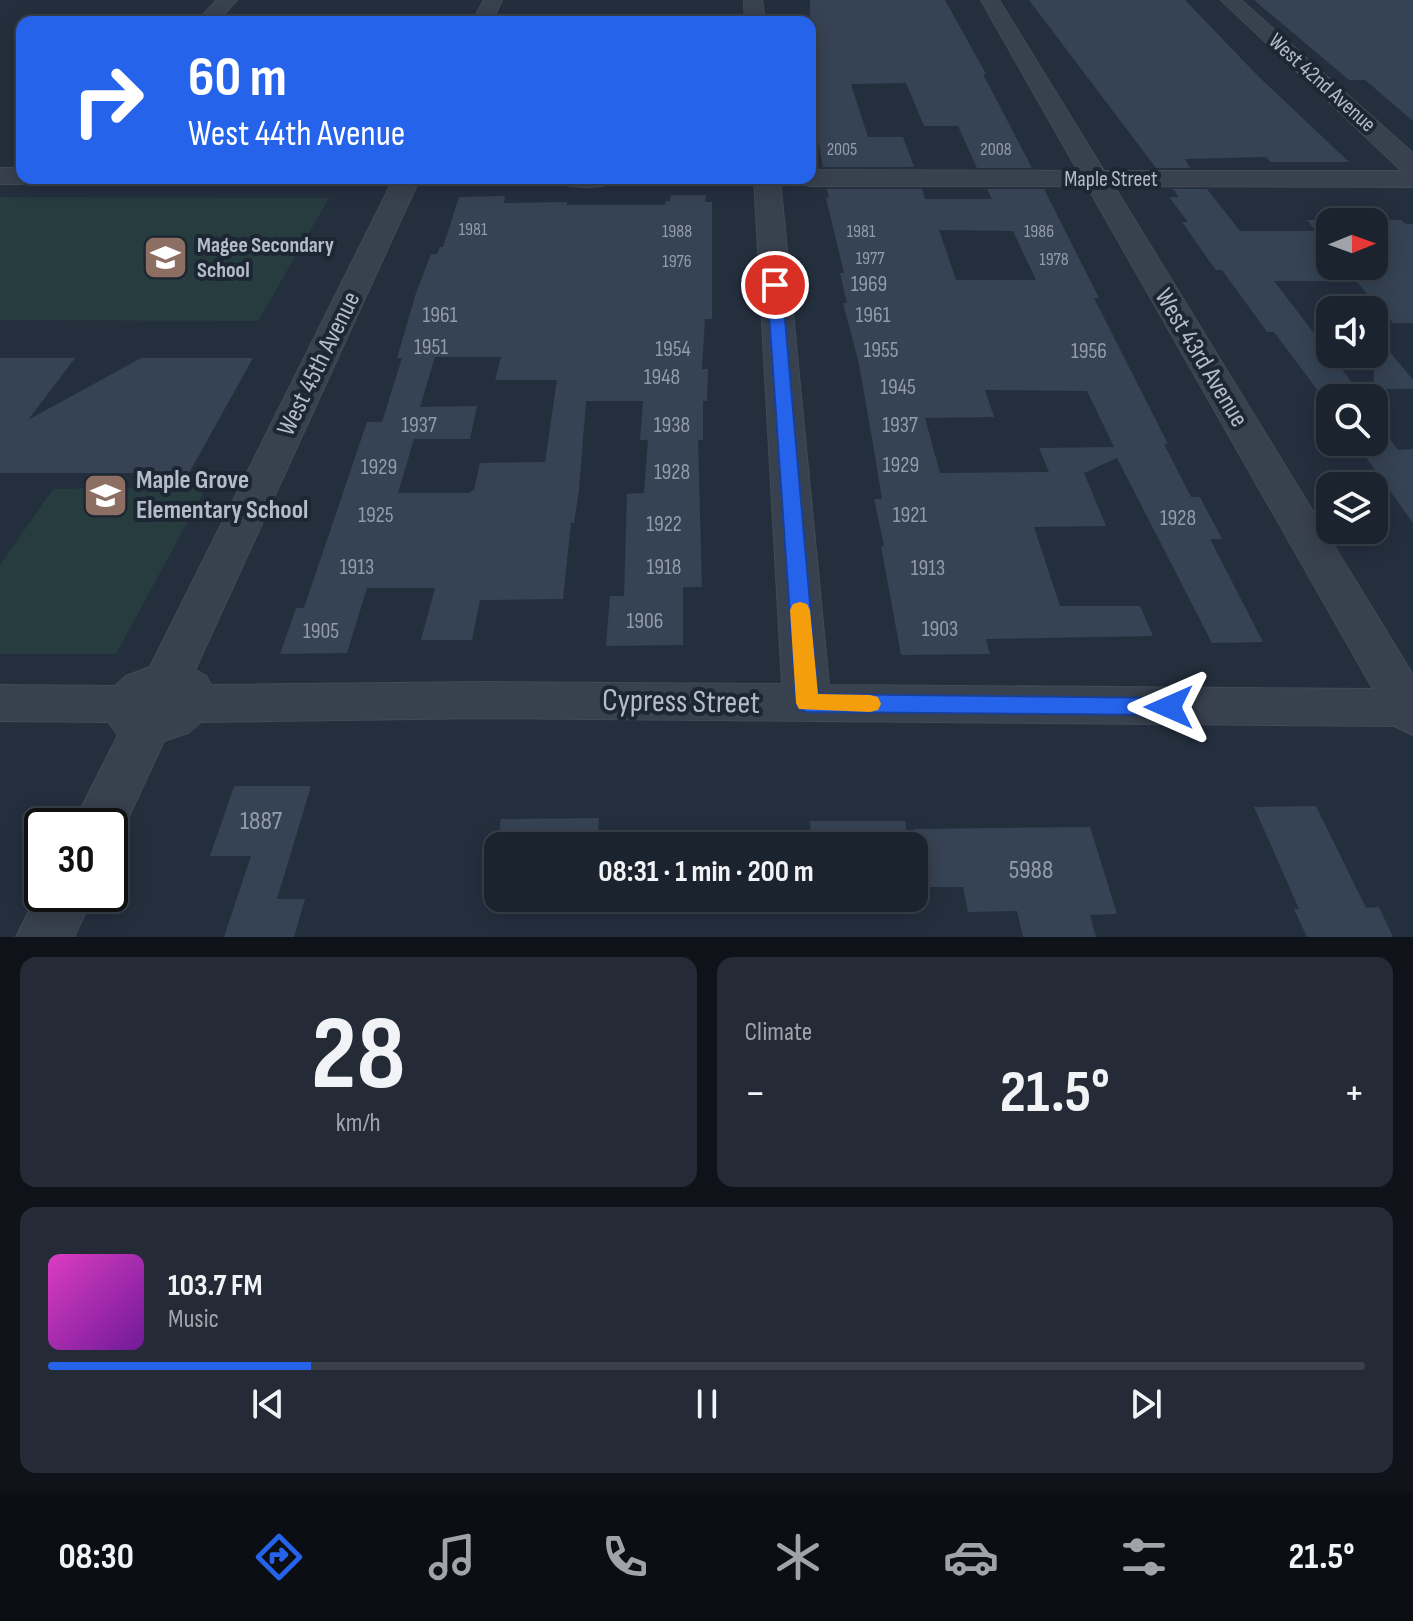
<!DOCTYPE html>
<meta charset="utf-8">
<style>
:root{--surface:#1b232e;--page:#242b36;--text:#f1f3f6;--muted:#a0a4aa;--line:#39404a;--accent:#2563eb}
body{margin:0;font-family:"Sofia Sans Condensed",sans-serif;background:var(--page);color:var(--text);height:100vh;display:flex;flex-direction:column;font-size:30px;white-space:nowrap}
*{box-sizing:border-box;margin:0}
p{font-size:26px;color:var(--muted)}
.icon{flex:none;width:44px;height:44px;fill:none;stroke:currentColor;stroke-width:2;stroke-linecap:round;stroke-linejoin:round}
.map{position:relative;height:937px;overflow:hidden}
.side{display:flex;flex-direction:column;gap:20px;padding:20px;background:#0f1319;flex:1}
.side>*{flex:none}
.banner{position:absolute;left:16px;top:16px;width:800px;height:168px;border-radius:16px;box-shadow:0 4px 20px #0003,0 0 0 2px var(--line);background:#2563eb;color:#fff;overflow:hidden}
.needle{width:52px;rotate:89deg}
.buttons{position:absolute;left:1316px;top:208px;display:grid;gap:16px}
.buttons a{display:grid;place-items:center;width:72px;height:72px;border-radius:16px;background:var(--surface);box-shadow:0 4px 20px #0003,0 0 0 2px var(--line);font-size:40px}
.speed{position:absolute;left:24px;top:808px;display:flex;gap:16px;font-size:40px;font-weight:700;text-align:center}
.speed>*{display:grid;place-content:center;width:104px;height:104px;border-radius:50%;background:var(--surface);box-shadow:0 4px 20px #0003,0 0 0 2px var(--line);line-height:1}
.speed .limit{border:4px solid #111;border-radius:12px;background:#fff;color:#111}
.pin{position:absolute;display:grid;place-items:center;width:68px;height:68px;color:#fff;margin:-34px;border:4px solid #fff;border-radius:50%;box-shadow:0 2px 8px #0007}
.me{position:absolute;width:88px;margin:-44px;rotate:270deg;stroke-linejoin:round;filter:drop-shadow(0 0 6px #0008)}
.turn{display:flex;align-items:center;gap:28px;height:168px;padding:0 40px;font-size:36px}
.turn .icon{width:104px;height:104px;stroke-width:2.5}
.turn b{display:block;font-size:56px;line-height:68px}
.big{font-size:60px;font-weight:700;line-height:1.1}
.side .card{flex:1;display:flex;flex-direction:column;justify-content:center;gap:12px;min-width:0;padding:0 28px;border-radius:16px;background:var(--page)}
.side .dial{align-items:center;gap:0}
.dial b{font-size:104px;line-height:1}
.song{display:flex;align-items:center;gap:24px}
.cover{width:96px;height:96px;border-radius:12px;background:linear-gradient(135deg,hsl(310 70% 55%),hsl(280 70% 35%))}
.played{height:8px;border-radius:4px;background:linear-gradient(90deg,var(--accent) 20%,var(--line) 20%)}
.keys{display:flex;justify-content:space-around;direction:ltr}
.heat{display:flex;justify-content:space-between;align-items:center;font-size:44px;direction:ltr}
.side .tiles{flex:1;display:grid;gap:20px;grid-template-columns:1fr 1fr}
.card:last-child{grid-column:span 2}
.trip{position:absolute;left:484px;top:832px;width:444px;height:80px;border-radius:16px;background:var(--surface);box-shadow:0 4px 20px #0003,0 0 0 2px var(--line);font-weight:700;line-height:80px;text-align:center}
.menu{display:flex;height:128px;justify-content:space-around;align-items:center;background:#0b0e12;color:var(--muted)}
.menu .icon{width:56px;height:56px}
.menu .active{color:var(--accent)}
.menu b{font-size:36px;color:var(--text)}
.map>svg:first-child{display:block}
</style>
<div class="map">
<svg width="1413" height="937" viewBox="0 0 1413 937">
<rect width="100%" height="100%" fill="#242f3e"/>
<g fill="#263c3f">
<path d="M0,197L329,198L258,321L0,320Z"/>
<path d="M207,486L116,654H0V565L53,489Z"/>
</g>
<g fill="#364354" fill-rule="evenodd">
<path d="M810,0H945L986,74H983L1032,168H977L958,126H924L906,83L851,84L868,137H903L914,167H823L810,96Z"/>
<path d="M1029,0H1185L1258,76L1349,162H1271L1266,157L1185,159L1190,168H1156Z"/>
<path d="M1254,0H1413V121L1365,80H1349Z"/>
<path d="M827,189H922L925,199H992L987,189H1044L1099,298H1094L1168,444H1164L1191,497H1200L1222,539H1210L1263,642L1212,643L1117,458L1084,473L1106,526L1034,527L1060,606H1140L1153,636L986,639L990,654L901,655L881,546H884L874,499H882L874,450L859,364L843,303H847L840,273H844L826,198H829ZM939,230L1013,231L1036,280H956ZM985,390L1087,391L1114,447L1039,448L1049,472L940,473L925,418L994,417Z"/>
<path d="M1173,189H1207L1240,231H1316L1307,220H1401L1406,224H1413V323H1393L1356,281H1274L1357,389H1351L1358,398H1330V407L1274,332H1267L1222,270H1216L1210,262L1182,222H1188L1169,197H1179ZM1330,222H1374V266H1330Z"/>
<path d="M671,195H706L705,202H712V319H705L702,369H708L707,401H703V440H698L702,587H683V645L606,646L610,596H624L627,494L644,493L648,440H640L643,401H586L579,490L574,523H571L563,599L480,600L472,640H421L435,588H367L347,653L280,654L296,608H304L367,422H382L402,358H397L416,293L431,254H437L440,247H443L459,197L505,196L504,203L567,202V205H665L666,201H670ZM435,357H501L495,380H557L545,462L480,463L474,490L468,493H398L414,439H470L477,406L420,407Z"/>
<path d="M1374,333L1413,380V389H1374Z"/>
<path d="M0,358H75L28,420L141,358H253L189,473H0Z"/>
<path d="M1374,419L1398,450L1413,449V523L1355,442H1374Z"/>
<path d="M234,786H311L277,899H305L294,937H224L251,856H210Z"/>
<path d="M1316,806L1366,908L1379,907L1393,937H1307L1294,909H1299L1254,807Z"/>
<path d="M599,818L597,846H497L501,819Z"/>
<path d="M810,821H905L909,846H812Z"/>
<path d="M1090,827L1117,914L1090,915L1096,937H1023L1017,911L968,912L963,887H914V829Z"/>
</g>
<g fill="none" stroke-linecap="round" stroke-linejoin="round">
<defs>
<g id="minor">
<path d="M217,0H237L217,22H196Z"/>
<path d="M484,0H502L492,22H472Z"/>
<path d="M744,0H762L765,22H745Z"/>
<path d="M981,0H999L1104,171H1402L1221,0H1241L1413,153V187L1114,186L1413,675V735L1394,726L486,718L201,722L188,733L164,741L117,842L110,844V826H72L118,735L108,722L0,721V685L115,686L126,676L150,667L394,178H420L195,670L206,676L211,685L486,682L782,684L754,178H780L829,685L1373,689L1087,186H810L801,184L797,178H810V170L1078,171Z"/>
<path d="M0,168H22V178H34L22,184H0Z"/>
<path d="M557,178H616L612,184C596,188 577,188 561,184Z"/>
<path d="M42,885V894H94L74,937H16Z"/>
</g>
</defs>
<use href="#minor" stroke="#414a57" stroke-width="2"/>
<use href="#minor" fill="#38414e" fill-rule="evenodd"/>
</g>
<path fill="#2563eb" stroke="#184099" stroke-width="2" d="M775,281L782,285L818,694L1169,698L1177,700L1180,707L1177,713L1169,715L807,712L799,709L796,703L767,285Z"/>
<path fill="#f59e0b" d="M800,602L807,604L810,610L818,694L870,695L878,697L881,704L878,710L870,712L799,709L796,703L790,610L793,604Z"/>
<defs>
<symbol id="school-square" viewBox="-11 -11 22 22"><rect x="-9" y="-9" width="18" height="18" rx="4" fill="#8d6e63" stroke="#1d2633"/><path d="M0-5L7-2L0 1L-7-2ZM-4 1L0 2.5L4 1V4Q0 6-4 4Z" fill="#fff"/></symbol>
</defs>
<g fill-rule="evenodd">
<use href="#school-square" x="140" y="232" width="51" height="51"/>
<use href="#school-square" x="80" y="470" width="51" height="51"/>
</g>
<g text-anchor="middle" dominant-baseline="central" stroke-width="8" stroke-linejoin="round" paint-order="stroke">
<g font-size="18" fill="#929caa">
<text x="842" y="149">2005</text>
<text x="996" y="149">2008</text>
<text x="473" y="229">1981</text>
<text x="677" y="231">1988</text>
<text x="861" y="231">1981</text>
<text x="1039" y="231">1986</text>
<text x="870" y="258">1977</text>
<text x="1054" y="259">1978</text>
<text x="677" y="261">1976</text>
</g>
<g font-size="22" fill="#b4bcc9" stroke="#1d2633">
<text transform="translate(1322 83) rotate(42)">West 42nd Avenue</text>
<text x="1111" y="179">Maple Street</text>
</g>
<g font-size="22" font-weight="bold" fill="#b4bcc9" stroke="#1d2633" text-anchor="start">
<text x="197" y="245">Magee Secondary<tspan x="197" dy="25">School</tspan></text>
</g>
<g font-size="22" fill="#929caa">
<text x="869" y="284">1969</text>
<text x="440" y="315">1961</text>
<text x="873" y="315">1961</text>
<text x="431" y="347">1951</text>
<text x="673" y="349">1954</text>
<text x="881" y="350">1955</text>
<text x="1089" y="351">1956</text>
<text x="662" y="377">1948</text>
<text x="898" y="387">1945</text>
<text x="419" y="425">1937</text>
<text x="672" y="425">1938</text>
<text x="900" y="425">1937</text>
<text x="901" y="465">1929</text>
<text x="379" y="467">1929</text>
<text x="672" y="472">1928</text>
<text x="376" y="515">1925</text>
<text x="910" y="515">1921</text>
<text x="1178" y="518">1928</text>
<text x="664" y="524">1922</text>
<text x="357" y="567">1913</text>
<text x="664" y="567">1918</text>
<text x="928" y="568">1913</text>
<text x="645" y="621">1906</text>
<text x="940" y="629">1903</text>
<text x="321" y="631">1905</text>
</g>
<g font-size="26" fill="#b4bcc9" stroke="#1d2633">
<text transform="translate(1201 358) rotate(59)">West 43rd Avenue</text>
<text transform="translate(319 364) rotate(-64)">West 45th Avenue</text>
</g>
<g font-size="26" font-weight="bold" fill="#b4bcc9" stroke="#1d2633" text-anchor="start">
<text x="136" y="480">Maple Grove<tspan x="136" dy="30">Elementary School</tspan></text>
</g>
<g font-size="26" fill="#929caa">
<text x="261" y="821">1887</text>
<text x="1031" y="870">5988</text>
</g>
<g font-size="32" fill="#b4bcc9" stroke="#1d2633">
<text transform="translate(681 702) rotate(1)">Cypress Street</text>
</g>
</g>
</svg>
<div class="buttons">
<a><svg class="needle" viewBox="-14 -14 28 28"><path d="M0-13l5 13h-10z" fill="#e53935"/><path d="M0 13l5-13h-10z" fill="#a0a4aa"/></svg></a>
<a><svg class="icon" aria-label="sound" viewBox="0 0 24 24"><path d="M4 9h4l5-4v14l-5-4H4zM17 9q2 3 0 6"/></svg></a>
<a><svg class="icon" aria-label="search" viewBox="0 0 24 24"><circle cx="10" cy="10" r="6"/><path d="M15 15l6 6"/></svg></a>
<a><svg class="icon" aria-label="layers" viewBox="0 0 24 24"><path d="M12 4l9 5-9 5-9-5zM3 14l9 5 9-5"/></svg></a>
</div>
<div class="speed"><div class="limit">30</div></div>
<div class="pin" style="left:775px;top:285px;background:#d93025"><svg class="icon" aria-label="arrive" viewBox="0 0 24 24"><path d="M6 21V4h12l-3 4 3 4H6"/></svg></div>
<svg class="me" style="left:1169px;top:707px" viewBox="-20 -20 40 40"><path d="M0-17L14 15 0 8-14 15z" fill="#2563eb" stroke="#fff" stroke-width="4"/></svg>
<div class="trip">08:31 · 1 min · 200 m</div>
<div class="banner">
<div class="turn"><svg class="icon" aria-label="right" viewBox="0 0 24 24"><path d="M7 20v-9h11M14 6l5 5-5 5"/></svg><div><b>60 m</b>West 44th Avenue</div></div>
</div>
</div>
<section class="side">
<div class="tiles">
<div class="card dial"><b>28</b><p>km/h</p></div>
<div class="card"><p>Climate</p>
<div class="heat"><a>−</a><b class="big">21.5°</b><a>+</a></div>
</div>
<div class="card">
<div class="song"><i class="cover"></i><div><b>103.7 FM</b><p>Music</p></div></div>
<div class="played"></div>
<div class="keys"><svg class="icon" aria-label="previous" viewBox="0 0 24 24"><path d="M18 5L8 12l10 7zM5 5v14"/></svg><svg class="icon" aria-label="pause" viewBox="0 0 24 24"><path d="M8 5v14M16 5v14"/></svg><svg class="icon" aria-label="next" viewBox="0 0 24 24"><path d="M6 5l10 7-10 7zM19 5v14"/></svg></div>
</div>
</div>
</section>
<nav class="menu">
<b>08:30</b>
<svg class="icon active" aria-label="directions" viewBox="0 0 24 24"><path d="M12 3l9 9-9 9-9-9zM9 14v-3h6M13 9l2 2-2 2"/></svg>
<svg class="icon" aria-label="music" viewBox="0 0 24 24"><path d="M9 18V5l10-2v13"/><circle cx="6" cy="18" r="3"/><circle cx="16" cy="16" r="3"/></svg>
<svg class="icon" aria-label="phone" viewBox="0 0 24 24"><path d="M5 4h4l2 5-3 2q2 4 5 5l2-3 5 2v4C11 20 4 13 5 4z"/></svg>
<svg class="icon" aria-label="climate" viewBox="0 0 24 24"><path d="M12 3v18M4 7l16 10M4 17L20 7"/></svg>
<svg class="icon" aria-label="car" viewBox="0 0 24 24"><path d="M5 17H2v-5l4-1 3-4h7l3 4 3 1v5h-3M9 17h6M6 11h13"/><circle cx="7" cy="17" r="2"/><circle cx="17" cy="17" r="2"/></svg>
<svg class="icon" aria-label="filters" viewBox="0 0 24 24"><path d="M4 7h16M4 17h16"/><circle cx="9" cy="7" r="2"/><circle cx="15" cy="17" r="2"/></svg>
<b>21.5°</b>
</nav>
